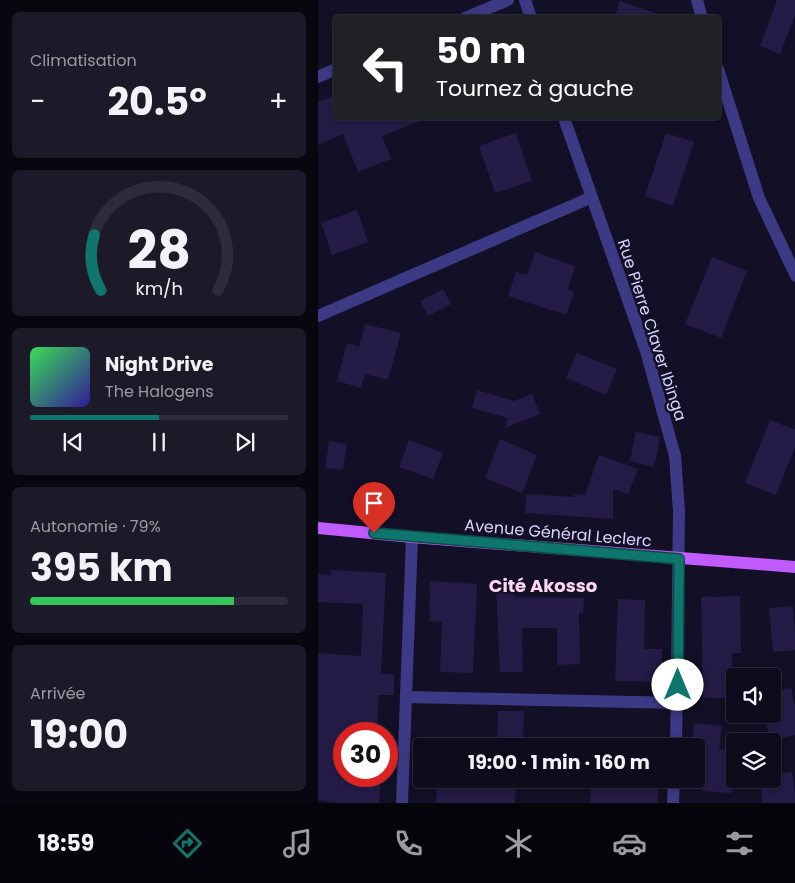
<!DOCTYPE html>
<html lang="fr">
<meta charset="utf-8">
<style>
:root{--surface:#0e0b1c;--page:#1c1929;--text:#f1f3f6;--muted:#9b9ba3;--line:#2e2b3b;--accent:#0f766e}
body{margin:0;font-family:Poppins,sans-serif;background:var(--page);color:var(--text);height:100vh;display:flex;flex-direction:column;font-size:19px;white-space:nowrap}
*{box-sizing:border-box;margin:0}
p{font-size:16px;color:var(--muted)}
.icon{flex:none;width:28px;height:28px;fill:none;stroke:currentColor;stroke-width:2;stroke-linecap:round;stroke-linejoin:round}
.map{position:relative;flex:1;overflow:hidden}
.drawer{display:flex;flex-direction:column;gap:12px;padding:12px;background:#08060f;width:318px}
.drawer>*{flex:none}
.guide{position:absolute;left:15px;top:15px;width:388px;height:105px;border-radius:5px;box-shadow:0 2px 8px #0003,0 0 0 1px var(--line);background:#202124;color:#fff;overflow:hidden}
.fabs{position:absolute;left:408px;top:668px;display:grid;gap:10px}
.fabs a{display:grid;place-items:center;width:55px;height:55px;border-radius:5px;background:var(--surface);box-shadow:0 2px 8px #0003,0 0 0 1px var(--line);font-size:25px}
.speed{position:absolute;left:15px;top:722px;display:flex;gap:10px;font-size:25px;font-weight:700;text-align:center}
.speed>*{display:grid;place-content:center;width:65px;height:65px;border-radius:50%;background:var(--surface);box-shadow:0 2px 8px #0003,0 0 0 1px var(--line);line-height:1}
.speed .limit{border:8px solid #d22;background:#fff;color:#111}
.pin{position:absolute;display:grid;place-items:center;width:42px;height:42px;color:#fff;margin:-51px -21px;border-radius:50% 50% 50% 0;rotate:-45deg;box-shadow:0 0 5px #0007}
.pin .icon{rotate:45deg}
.me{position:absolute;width:55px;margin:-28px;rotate:0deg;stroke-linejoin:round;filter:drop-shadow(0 0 4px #0008)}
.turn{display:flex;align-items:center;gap:18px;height:105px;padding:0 20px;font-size:22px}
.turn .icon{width:65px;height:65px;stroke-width:2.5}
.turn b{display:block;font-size:35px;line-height:42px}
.big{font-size:38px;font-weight:700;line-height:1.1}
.drawer .widget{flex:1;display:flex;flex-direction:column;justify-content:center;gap:8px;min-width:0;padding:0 18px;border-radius:8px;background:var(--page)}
.drawer .dial{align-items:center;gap:0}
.dial svg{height:130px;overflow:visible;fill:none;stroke:var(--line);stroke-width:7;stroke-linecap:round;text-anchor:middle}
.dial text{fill:var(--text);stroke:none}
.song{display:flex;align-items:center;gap:15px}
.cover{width:60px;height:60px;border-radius:8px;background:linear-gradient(135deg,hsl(130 70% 55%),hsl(250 70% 35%))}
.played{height:5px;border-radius:2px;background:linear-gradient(90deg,var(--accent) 50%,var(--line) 50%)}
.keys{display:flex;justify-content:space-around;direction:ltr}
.heat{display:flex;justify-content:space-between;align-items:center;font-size:28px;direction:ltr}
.charge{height:8px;border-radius:4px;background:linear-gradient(90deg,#34c759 79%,var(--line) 0)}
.trip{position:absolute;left:95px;top:738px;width:292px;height:50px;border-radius:5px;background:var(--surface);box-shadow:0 2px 8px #0003,0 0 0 1px var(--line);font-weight:700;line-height:50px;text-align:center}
.tab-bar{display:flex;height:80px;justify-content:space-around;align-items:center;background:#06040b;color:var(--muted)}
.tab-bar .icon{width:35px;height:35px}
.tab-bar .current{color:var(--accent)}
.tab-bar b{font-size:22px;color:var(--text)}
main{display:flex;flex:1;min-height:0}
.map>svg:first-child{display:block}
</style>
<main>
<section class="drawer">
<div class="widget"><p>Climatisation</p>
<div class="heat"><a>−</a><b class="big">20.5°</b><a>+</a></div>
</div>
<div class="widget dial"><svg viewBox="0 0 100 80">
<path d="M14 69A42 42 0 1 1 86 69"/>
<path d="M14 69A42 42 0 0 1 10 35" stroke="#0f766e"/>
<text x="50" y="56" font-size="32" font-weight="700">28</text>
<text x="50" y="72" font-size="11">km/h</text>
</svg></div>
<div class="widget">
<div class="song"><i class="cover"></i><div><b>Night Drive</b><p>The Halogens</p></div></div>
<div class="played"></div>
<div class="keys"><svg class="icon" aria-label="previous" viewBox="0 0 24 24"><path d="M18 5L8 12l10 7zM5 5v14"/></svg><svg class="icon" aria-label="pause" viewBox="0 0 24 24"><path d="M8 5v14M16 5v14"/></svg><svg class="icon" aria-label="next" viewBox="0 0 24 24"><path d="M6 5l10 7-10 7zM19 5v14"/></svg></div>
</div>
<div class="widget"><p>Autonomie · 79%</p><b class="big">395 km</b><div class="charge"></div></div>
<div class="widget"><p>Arrivée</p><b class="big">19:00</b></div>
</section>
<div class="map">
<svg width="478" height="803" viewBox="0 0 478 803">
<rect width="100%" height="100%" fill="#130f26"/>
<g fill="#241b47">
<path d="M459,0H478V12L462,54L442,46Z"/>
<path d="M302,1L343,15V18H296Z"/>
<path d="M18,95V118H110L64,136L73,159L40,172L25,134L0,145V102Z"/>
<path d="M198,133L214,181L177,193L161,146Z"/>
<path d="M348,133L376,142L355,206L327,196Z"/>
<path d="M39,210L50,242L14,255L3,223Z"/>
<path d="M217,252L257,266L250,289L256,292L248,315L190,296L198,272L209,275Z"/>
<path d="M394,257L429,271L403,338L367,324Z"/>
<path d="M125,289L133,304L110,316L102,301Z"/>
<path d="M47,324L83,333L70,380L47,374L43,388L19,381L29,343L41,347Z"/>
<path d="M259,353L299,369L288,395L248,378Z"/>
<path d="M159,390L196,401L214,394L222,414L187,428L190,418L154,408Z"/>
<path d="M452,420L478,430V444L458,495L427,483Z"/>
<path d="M318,432L342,437L336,467L312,461Z"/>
<path d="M182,439L219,455L204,493L167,478Z"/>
<path d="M91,440L125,453L115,479L81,467Z"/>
<path d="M11,441L29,444L25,470L7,468Z"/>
<path d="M281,455L320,469L310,494L295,489V519L207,513L208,494L256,497L257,494L267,495Z"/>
<path d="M13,570L68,573L63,674H76V695H61L59,734H26V776H63L61,803H19L0,800V653L43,656L45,604L0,602V574L13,575Z"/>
<path d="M112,581L159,584L155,673L122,672L124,622L111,621Z"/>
<path d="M197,586V597L266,598L265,613H261L262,664L239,665V628H204L205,672H182L178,587Z"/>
<path d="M422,596L423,653H414L415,698H385L383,597Z"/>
<path d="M300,599L327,600L326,649H344V682L297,681Z"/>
<path d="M475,606L478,650L455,652L451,608Z"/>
<path d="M473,688L478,711V735L452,740L446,714H454V692Z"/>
<path d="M180,711H206L205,746H179Z"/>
<path d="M376,723L404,726L401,749L416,750L414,793L384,791L388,739L374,738Z"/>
<path d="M474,772L478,803H444L442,779H454V774Z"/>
<path d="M167,779L198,781L197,803H118L119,786L167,789Z"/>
<path d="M295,779H341L339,803H272L274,781L295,783Z"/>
</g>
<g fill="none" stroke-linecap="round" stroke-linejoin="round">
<g stroke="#3d3a85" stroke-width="12">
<path d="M207,0L213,18"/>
<path d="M379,0L384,18"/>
<path d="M147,18L190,0"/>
<path d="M400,69L441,198L478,276"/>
<path d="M0,77L18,69"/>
<path d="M246,118L328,351L357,456L361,511L358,746"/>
<path d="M0,316L272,198"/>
<path d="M88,697L360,703"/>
<path d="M84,803L94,537"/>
<path d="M355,803L356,779"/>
</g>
<path stroke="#c25bff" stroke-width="12" d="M0,528L94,537L478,567"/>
</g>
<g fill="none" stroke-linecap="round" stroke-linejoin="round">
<defs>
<path id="route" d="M56,533L361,559L360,685"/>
</defs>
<use href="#route" stroke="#0a4d48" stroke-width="12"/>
<use href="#route" stroke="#0f766e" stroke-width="9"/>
</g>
<g text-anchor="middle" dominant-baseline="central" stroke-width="5" stroke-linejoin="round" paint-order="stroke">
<g font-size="16" fill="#d9d4ff" stroke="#130f26">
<text transform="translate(334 330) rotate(72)">Rue Pierre Claver Ibinga</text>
<text transform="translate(240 533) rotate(5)">Avenue Général Leclerc</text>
</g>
<g font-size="18" font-weight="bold" fill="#ffd6f0" stroke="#130f26">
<text x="225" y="585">Cité Akosso</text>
</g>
</g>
</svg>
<div class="fabs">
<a><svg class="icon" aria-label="sound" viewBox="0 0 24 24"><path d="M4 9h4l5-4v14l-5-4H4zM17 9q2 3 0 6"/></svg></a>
<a><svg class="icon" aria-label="layers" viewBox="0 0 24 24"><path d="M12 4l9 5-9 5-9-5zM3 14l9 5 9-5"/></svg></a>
</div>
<div class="speed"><div class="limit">30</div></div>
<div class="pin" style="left:56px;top:533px;background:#d93025"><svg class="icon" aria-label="arrive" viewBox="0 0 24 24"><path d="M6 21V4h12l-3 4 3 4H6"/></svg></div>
<svg class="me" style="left:360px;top:685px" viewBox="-20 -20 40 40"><circle r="19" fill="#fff"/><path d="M0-13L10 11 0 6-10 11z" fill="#0f766e"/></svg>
<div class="trip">19:00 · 1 min · 160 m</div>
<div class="guide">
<div class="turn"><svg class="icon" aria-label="left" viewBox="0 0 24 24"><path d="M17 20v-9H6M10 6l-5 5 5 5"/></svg><div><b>50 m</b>Tournez à gauche</div></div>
</div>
</div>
</main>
<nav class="tab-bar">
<b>18:59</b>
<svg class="icon current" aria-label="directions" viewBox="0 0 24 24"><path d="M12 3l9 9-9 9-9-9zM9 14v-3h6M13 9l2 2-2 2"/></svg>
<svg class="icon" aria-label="music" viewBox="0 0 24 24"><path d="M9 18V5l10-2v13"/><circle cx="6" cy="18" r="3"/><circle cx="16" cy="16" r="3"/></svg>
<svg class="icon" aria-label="phone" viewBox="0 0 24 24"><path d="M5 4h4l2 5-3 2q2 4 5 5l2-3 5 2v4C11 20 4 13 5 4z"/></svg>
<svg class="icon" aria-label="climate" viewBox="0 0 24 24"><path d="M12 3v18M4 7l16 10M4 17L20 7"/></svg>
<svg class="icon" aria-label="car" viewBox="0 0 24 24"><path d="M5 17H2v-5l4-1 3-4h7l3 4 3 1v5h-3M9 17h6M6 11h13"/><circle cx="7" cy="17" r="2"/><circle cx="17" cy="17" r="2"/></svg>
<svg class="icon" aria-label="filters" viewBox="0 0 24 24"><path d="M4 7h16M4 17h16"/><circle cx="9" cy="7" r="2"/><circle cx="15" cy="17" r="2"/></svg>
</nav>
